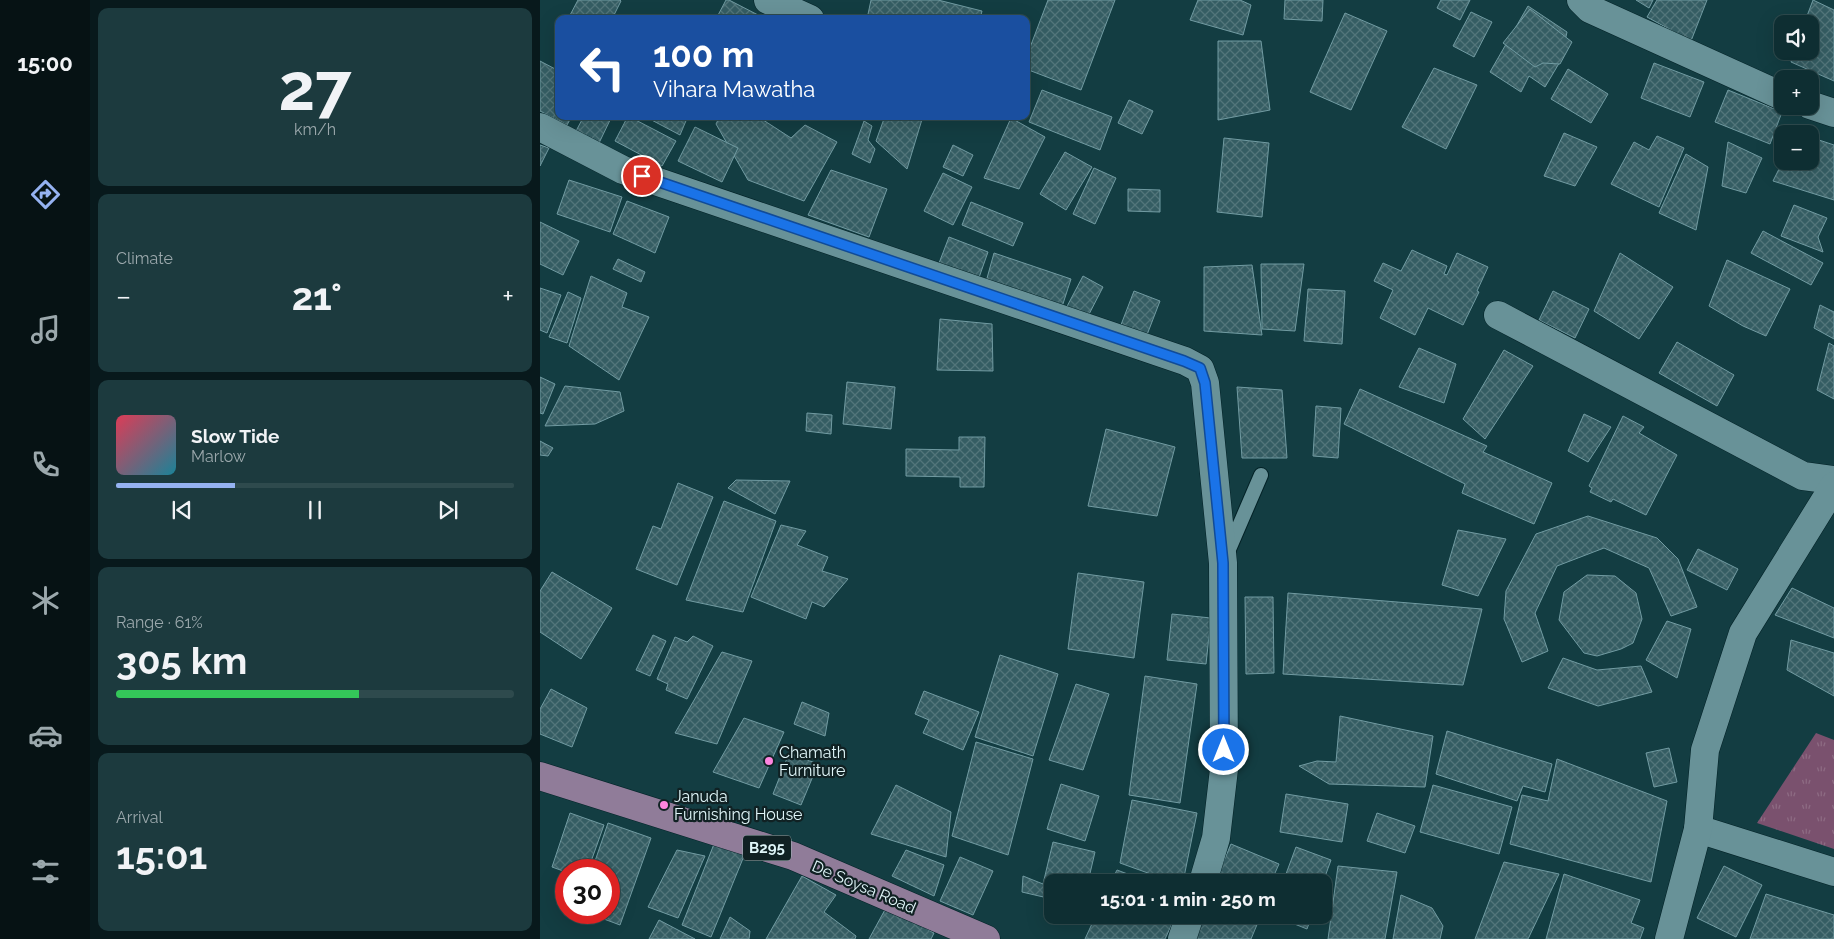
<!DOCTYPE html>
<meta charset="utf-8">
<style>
:root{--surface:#0e2e32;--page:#1c3a3e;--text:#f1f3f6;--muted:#9ba8ac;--line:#2e4a4d;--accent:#95b2f1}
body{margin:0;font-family:Raleway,sans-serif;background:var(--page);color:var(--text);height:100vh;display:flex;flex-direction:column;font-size:19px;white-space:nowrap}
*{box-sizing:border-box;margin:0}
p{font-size:16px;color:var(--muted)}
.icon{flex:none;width:28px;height:28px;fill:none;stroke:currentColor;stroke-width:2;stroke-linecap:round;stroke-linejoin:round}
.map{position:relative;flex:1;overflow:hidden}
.sheet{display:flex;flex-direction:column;gap:8px;padding:8px;background:#08191c;width:450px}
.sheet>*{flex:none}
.hud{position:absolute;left:15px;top:15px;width:475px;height:105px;border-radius:10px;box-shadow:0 5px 20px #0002,0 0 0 1px var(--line);background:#1a4fa0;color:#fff;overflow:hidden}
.buttons{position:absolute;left:1234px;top:15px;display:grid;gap:10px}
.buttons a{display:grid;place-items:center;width:45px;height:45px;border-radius:10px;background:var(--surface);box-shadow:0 5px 20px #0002,0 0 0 1px var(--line);font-size:25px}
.speed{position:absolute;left:15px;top:859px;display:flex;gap:10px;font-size:25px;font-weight:700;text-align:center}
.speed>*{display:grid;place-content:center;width:65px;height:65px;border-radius:50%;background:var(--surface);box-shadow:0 5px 20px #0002,0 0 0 1px var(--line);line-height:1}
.speed .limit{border:8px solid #d22;background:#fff;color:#111}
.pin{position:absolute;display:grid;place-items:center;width:42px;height:42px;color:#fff;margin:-21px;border:2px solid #fff;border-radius:50%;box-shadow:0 1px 5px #0007}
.me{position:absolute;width:55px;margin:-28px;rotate:0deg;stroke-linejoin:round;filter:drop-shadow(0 0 4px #0008)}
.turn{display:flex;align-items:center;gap:18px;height:105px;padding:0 15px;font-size:22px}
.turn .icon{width:65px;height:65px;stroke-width:2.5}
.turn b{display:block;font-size:35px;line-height:42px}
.big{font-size:38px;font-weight:700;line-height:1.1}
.sheet .widget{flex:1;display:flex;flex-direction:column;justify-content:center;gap:8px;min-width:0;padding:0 18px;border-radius:10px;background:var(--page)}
.sheet .dial{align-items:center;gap:0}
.dial b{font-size:65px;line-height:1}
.song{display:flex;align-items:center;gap:15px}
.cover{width:60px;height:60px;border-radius:8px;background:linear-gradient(135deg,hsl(350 70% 55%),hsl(190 70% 35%))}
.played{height:5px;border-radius:2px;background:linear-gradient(90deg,var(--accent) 30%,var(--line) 30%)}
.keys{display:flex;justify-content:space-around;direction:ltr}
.heat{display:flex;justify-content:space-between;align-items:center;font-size:28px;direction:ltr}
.charge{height:8px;border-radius:4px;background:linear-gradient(90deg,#34c759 61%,var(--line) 0)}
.trip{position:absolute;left:504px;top:874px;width:288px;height:50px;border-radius:10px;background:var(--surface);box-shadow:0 5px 20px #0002,0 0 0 1px var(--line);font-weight:700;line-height:50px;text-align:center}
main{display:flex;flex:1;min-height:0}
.dock{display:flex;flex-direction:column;width:90px;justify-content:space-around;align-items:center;background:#061214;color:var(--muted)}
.dock .icon{width:35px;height:35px}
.dock .selected{color:var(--accent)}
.dock b{font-size:22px;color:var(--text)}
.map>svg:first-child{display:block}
</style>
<main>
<nav class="dock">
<b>15:00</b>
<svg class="icon selected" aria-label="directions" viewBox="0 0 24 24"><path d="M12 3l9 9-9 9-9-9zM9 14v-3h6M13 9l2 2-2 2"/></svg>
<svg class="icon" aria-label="music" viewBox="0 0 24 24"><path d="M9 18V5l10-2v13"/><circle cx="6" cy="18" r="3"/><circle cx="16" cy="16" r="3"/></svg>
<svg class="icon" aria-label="phone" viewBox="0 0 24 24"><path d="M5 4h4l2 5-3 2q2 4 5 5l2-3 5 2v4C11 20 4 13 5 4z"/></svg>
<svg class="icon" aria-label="climate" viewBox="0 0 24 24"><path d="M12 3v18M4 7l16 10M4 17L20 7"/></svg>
<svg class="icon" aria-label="car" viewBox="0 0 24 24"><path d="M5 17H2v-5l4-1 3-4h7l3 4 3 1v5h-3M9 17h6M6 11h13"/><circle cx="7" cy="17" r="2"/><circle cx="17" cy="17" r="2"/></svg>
<svg class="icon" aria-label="filters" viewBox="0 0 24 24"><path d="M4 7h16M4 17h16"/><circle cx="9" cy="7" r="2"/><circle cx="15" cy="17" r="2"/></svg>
</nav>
<section class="sheet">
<div class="widget dial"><b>27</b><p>km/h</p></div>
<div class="widget"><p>Climate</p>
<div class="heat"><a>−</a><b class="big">21°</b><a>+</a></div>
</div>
<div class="widget">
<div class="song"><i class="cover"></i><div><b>Slow Tide</b><p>Marlow</p></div></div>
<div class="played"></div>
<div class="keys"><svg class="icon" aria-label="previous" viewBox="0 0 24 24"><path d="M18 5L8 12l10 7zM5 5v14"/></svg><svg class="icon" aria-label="pause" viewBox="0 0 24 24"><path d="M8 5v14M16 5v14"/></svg><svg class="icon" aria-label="next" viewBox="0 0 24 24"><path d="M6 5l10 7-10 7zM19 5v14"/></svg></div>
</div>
<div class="widget"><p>Range · 61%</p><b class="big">305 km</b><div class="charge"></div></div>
<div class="widget"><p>Arrival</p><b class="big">15:01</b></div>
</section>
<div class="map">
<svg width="1294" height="939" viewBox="0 0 1294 939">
<defs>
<pattern id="grass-tufts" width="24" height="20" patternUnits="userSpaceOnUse" patternTransform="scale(1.25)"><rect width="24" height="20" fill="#7a516e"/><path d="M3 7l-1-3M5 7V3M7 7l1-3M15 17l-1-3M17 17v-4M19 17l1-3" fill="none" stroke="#8d6b83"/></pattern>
<pattern id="building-cross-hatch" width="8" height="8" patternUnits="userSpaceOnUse" patternTransform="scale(1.25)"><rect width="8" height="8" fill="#355d63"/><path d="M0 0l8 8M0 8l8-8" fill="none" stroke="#52757a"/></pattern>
</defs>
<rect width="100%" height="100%" fill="#133d42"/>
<path fill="url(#grass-tufts)" d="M1276,733L1294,740V849L1217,823Z"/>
<g fill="url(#building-cross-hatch)" stroke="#719ba2">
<path d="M38,0H80L81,1L72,19H28Z"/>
<path d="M186,0H189L222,17V19H176Z"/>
<path d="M331,0H398L442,11L440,19H327Z"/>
<path d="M508,0H575L541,90L486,69V58Z"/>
<path d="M658,0H700L711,5L703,35L650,20Z"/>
<path d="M745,0H783L782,21L744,19Z"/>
<path d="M901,0H930L920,20L897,8Z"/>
<path d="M1096,0H1113L1109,8Z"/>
<path d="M1117,0H1167L1151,41L1107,17Z"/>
<path d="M1273,0L1294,10V81L1251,62L1255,51H1270V24H1264Z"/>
<path d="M988,6L1027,32L1021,60L1005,87L989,76L981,92L950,72Z"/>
<path d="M990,9L1032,42L1020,64L1003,63L995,67L963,43Z"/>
<path d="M931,12L952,22L934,57L913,46Z"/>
<path d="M805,13L847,31L811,110L770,92Z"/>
<path d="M678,41H721L730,110L678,120Z"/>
<path d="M0,61L19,71V116H32L27,125L0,111Z"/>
<path d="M1114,63L1164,82L1150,117L1101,98Z"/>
<path d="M894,68L937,85L906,149L862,127Z"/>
<path d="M1028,69L1068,94L1051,123L1011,99Z"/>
<path d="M502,90L572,117L560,150L489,122Z"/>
<path d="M1188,90L1242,112L1230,144L1175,122Z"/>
<path d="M589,100L613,111L602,134L578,123Z"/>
<path d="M44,116H72L59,143L36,131Z"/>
<path d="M88,116L136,141L122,166L75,141Z"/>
<path d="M104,116H148L140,135Z"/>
<path d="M180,116H217L251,138L265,125L297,142L264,201L208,180L176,124Z"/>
<path d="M345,116H383L367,169L336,141Z"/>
<path d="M471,118L505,137L479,189L444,178Z"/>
<path d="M324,121L332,126L328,140L335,149L330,163L312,154Z"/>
<path d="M155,127L198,148L182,182L138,161Z"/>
<path d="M1024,133L1057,147L1035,186L1004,176Z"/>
<path d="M1117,136L1144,148L1119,207L1071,184L1094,142L1109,150Z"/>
<path d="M1270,137L1294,145V200L1233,181L1243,161H1270Z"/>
<path d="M684,138L729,143L722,217L677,212Z"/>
<path d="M1188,142L1222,158L1206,193L1182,186Z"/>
<path d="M0,145L9,148L0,166Z"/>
<path d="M413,145L433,155L423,176L403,167Z"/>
<path d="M525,152L552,167L526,210L500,194Z"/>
<path d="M1146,154L1168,167L1156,230L1119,213Z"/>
<path d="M554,168L576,178L555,224L533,214Z"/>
<path d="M291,170L347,189L329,237L268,215Z"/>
<path d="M403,173L432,187L413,225L384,211Z"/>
<path d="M29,180L82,197L70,232L17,214Z"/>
<path d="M588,189L620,190V212L588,211Z"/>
<path d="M87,201L129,217L115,253L73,234Z"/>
<path d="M431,202L483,223L473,246L422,225Z"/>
<path d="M1254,205L1287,218L1278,237L1283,252L1241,236Z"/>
<path d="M0,222L39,241L23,275L0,264Z"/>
<path d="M1223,231L1283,263L1271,285L1211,253Z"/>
<path d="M409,237L448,252L436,286L396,271Z"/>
<path d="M872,250L907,266L904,274L907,275L917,253L948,267L937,291L939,292L923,325L888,308L875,335L840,318L853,290L834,281L843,263L861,271Z"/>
<path d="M454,253L531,279L520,313L444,289Z"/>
<path d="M1080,253L1133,287L1099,339L1054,311Z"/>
<path d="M78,259L105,272L101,282L73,269Z"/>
<path d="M1187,260L1250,289L1226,336L1203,326L1169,306Z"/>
<path d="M721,264H764L755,331L722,329Z"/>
<path d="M712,265L722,335L664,331V267Z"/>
<path d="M51,276L87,293L82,307L109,317L79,380L29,346Z"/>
<path d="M543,276L563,287L544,324L523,314Z"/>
<path d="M0,288L21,295L7,333L0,330Z"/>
<path d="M768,289L805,291L802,344L764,341Z"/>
<path d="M594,291L620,301L605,340L579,330Z"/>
<path d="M1013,291L1049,309L1035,338L999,320Z"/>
<path d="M28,292L41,298L27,343L9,337Z"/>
<path d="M1280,305L1294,312V339L1274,328Z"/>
<path d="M400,319L452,324L453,371L397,370Z"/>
<path d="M1137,342L1194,375L1177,406L1119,373Z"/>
<path d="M1289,343L1294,346V399L1277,390Z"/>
<path d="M879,348L916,364L904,403L859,387Z"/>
<path d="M964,350L993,366L945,439L923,419Z"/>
<path d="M0,377L15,384L3,414L0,413Z"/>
<path d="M307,382L355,387L351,429L303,424Z"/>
<path d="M25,386L80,392L84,411L55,424L5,426Z"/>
<path d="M697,387L742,390L747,458H702Z"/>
<path d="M820,389L947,446L943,452L1012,483L994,524L922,493L925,484L804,424Z"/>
<path d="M776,406L801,408L798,458L773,456Z"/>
<path d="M267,413L292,415L291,434L266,431Z"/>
<path d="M1044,414L1071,427L1048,462L1028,451Z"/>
<path d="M1083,416L1104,427L1099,433L1137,455L1106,515L1073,499L1071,502L1050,492L1052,488L1049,486Z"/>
<path d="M566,429L635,447L617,516L548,506Z"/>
<path d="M419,437H445L444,487H420V477L366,476V449L419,450Z"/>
<path d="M0,441L13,448L8,456L0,455Z"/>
<path d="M196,480L250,481L235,514L188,488Z"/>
<path d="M138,483L173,497L137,585L96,569L113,526L121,529Z"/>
<path d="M184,501L236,521L203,612L146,600Z"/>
<path d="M1048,516L1117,538L1138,559L1157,607L1131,616L1109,568L1064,548L1017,566L995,613L1008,651L982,662L964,619L966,591L996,534Z"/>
<path d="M241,525L266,531L257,545L288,557L282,571L308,579L284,607L272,602L266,619L211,597Z"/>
<path d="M918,530L966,539L938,596L902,585Z"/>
<path d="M1158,549L1198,569L1187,590L1147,570Z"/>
<path d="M12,572L72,608L41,659L0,632V591Z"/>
<path d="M538,573L604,582L594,658L528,649Z"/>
<path d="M1047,575L1075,576L1096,593L1102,619L1093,643L1081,649L1057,656L1044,653L1019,620L1024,592Z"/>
<path d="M1252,588L1294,608V638L1235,615Z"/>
<path d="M748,593L942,609L923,685L743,674Z"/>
<path d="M705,597H733L734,673L706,674Z"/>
<path d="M632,614L671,618L666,664L627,660Z"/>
<path d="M1127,621L1151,629L1137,678L1106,660Z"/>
<path d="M113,635L126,641L110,676L96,670Z"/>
<path d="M153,636L173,646L147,699L126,690L128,684L117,679L135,637L147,642Z"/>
<path d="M1251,640L1294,653V696L1247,670Z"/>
<path d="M182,652L212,661L177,744L135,733Z"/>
<path d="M460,655L518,674L493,756L435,737Z"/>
<path d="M1023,658L1057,670L1101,666L1112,692L1058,706L1008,688Z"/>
<path d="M605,676L657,684L640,803L589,795Z"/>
<path d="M536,684L569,694L543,770L509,760Z"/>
<path d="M11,689L47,708L32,747L0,734V709Z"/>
<path d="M384,691L439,712L423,750L383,733L389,720L375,714Z"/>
<path d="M262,702L289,713L285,736L254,724Z"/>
<path d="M800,716L893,736L885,787L789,784L759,766L777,761L796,762Z"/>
<path d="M204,718L244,732L219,788L173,772Z"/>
<path d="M907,731L1012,764L1005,792L983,786L977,801L896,774Z"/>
<path d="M436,742L493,759L468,855L412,836Z"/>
<path d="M1129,748L1137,782L1114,787L1106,753Z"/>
<path d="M249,753L278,764L261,805L233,794Z"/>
<path d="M1017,759L1127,801L1111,882L970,844L982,795L1008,801Z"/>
<path d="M521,784L559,796L545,841L507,829Z"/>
<path d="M356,785L411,812L406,857L331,834Z"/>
<path d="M893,785L972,807L959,854L880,832Z"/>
<path d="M746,794L808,804L802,842L740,832Z"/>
<path d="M592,800L657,813L643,882H633L580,863Z"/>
<path d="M30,813L64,825L48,870H26V872L12,867Z"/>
<path d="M837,813L875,826L865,853L827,841Z"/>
<path d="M68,823L111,838L80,925L45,912H69V870H52Z"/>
<path d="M176,839L206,851L171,937L142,925Z"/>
<path d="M513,842L555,852L548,882H512V899L482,892L483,876L503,884Z"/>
<path d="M691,844L739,864L731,882H675Z"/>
<path d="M756,847L791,860L782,885V882H743Z"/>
<path d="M137,850L165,856L138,918L108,907Z"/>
<path d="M366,850L404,865L394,896L352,876Z"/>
<path d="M420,857L453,871L433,915L400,901Z"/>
<path d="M964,862L1019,874L988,939H935Z"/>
<path d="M798,866L857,872L845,939H788Z"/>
<path d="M1184,866L1222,885L1196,937L1157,918Z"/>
<path d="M577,870L609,882H571Z"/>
<path d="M1024,874L1100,900L1091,923L1104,928L1100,939H1006Z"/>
<path d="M262,876L296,895L284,912L316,936L315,939H226Z"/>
<path d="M1226,894L1294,915V939H1210Z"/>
<path d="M861,895L892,908L903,926L900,939H853Z"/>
<path d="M347,906L394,933L391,939H329Z"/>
<path d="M556,915H636L625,939H545Z"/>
<path d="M659,915H721L711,939H658L653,937Z"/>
<path d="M732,915H772L767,929Z"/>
<path d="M190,917L210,931L209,939H180Z"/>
<path d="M119,920L155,939H109Z"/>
</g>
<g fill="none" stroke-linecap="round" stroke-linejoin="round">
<defs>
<path id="service" d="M687,554L721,475"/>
<g id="minor">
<path d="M228,0L270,19"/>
<path d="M1041,0L1050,9L1242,96"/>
<path d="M1270,105L1294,113"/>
<path d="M0,127L83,170L645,361L660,369L665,383L683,563L684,769L676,838L663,882"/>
<path d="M958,315L1263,476L1294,480"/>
<path d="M1158,829L1294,872"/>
<path d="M642,939L650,915"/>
<path d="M1129,939L1158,829L1165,750L1203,633L1294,486"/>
</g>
<path id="primary" d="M0,776L253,856L446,939"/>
</defs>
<use href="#service" stroke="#032227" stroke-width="16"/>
<use href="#minor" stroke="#032227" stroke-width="29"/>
<use href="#primary" stroke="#032227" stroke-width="29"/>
<use href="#service" stroke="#689298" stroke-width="14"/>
<use href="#minor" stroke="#689298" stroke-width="28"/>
<use href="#primary" stroke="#907c99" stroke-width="28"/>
</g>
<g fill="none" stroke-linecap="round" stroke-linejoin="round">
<defs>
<path id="route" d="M102,176L644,361L660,368L665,383L683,563L684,750"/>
</defs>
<use href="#route" stroke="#114b97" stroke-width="12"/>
<use href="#route" stroke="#1a73e8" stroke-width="9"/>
</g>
<g fill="#fe85df" stroke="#102123" stroke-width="2">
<circle cx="229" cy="761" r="5"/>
<circle cx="124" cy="805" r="5"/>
</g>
<g text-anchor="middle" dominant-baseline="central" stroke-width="4.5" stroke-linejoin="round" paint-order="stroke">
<rect fill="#102123" stroke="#a2b6b9" stroke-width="1" x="203" y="835.5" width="48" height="25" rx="4"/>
<g font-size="15" font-weight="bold" fill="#e0f6f9">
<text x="227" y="848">B295</text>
</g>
<g font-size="16" fill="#e0f6f9" stroke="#102123" text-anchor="start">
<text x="239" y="752">Chamath<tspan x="239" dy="18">Furniture</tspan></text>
<text x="134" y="796">Januda<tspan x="134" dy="18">Furnishing House</tspan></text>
</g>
<g font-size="16" fill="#e0f6f9" stroke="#102123">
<text transform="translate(324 887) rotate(23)">De Soysa Road</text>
</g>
</g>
</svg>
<div class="buttons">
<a><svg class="icon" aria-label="sound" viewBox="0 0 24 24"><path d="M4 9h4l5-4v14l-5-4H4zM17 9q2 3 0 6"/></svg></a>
<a>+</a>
<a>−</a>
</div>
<div class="speed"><div class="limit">30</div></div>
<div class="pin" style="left:102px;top:176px;background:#d93025"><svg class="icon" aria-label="arrive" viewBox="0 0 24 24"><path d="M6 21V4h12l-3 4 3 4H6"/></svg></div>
<svg class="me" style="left:684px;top:750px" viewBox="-20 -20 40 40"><circle r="17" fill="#1a73e8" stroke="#fff" stroke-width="3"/><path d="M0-11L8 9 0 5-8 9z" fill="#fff"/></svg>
<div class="trip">15:01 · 1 min · 250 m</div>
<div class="hud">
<div class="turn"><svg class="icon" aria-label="left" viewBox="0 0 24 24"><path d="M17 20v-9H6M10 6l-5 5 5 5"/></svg><div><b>100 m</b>Vihara Mawatha</div></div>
</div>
</div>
</main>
